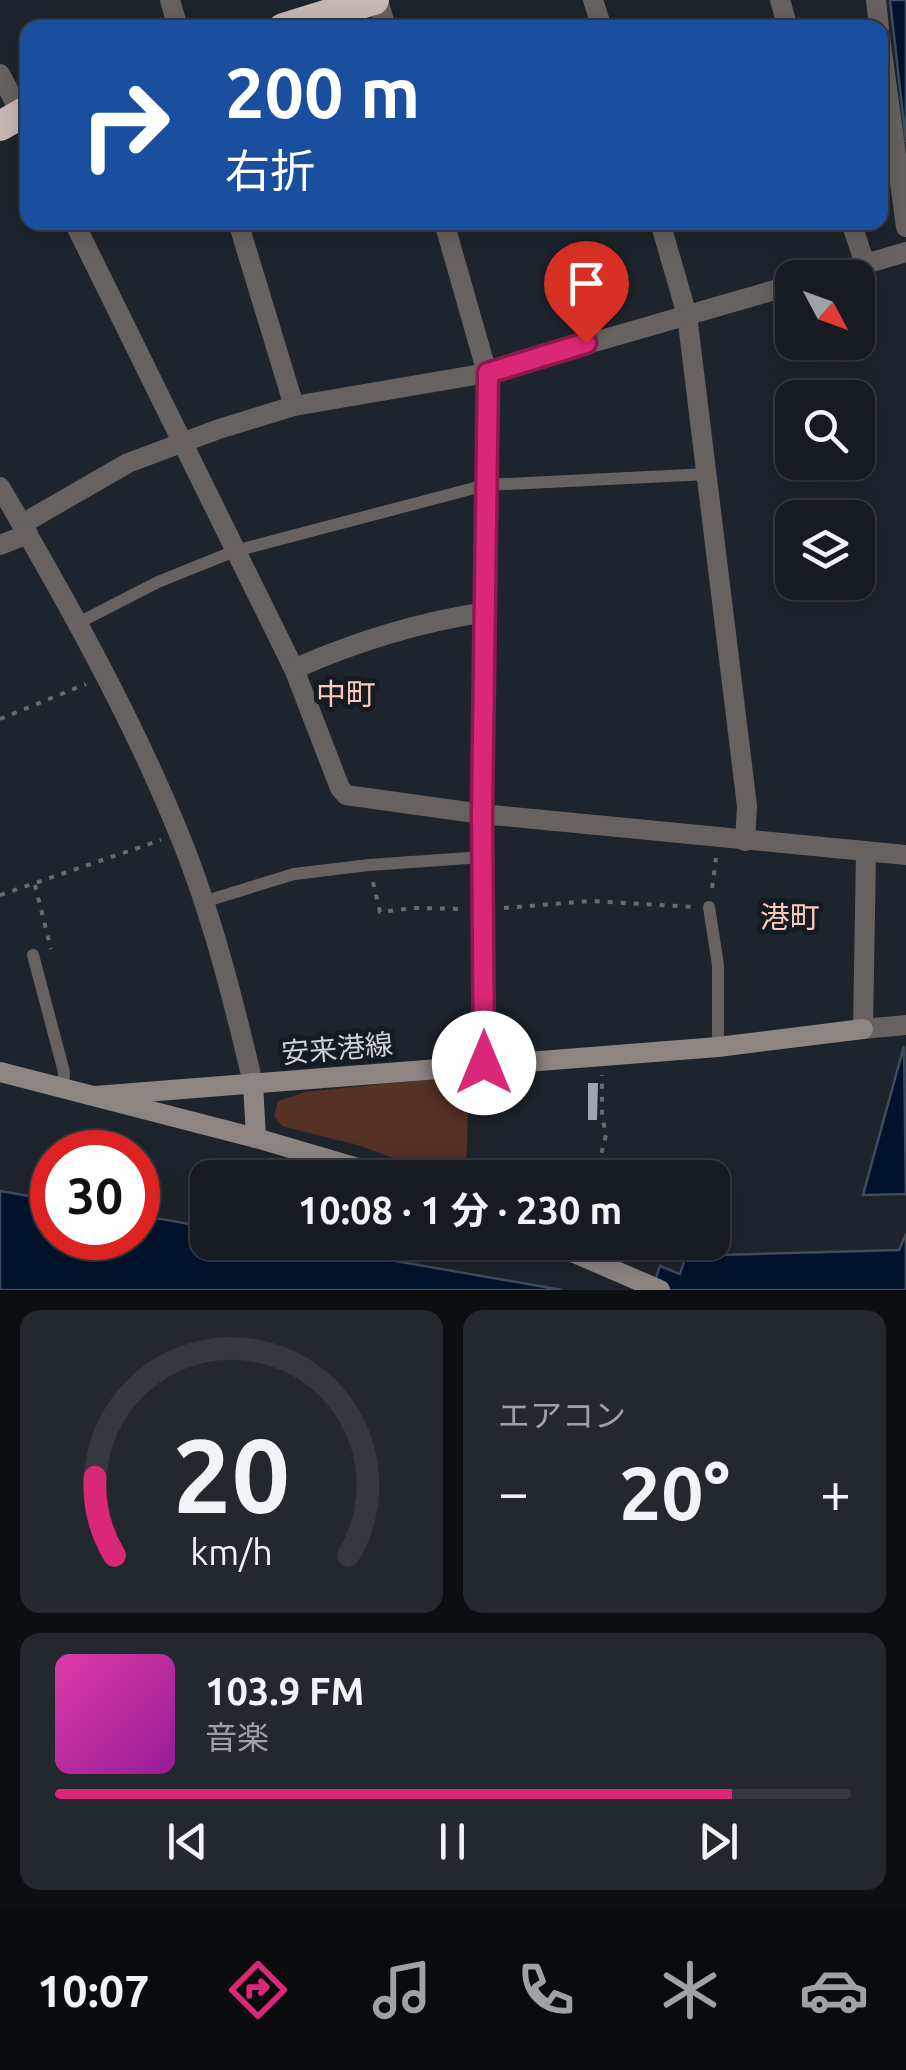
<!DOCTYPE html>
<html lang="ja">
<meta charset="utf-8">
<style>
:root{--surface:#161b21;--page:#23282e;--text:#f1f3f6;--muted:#9ea1a5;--line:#35393f;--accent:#db2777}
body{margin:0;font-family:Ubuntu,"Noto Sans JP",sans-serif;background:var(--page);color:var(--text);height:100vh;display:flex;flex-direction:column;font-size:38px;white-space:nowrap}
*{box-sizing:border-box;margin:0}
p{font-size:32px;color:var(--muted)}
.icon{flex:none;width:55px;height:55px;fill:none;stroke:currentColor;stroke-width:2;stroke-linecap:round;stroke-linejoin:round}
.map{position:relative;height:1290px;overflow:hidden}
.drawer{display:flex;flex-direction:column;gap:20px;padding:20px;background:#0c0f12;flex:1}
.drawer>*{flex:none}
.banner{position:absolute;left:20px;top:20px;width:868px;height:210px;border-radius:20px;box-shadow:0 5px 25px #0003,0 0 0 2px var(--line);background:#1a4fa0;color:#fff;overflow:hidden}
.needle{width:65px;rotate:131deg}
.buttons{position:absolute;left:775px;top:260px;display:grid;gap:20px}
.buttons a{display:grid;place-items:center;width:100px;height:100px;border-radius:20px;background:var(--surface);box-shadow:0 5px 25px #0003,0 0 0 2px var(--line);font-size:50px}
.speed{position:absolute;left:30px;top:1130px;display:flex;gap:20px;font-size:50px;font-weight:700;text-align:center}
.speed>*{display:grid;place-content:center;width:130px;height:130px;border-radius:50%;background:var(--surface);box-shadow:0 5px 25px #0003,0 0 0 2px var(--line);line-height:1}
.speed .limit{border:15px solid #d22;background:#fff;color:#111}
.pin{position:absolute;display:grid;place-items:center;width:85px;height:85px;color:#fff;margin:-102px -42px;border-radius:50% 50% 50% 0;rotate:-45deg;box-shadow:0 0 10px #0007}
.pin .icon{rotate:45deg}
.me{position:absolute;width:110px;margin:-55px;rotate:0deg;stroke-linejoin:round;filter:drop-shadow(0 0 8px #0008)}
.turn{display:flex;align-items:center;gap:35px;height:210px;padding:0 40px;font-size:45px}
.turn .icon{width:130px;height:130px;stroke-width:2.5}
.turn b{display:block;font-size:70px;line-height:85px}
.big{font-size:75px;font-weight:700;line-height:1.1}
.drawer .widget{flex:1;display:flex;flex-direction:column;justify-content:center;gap:15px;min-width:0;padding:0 35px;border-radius:20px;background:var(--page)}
.drawer .dial{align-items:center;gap:0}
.dial svg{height:260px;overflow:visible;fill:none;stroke:var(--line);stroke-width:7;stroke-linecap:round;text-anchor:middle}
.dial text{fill:var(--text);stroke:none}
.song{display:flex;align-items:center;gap:30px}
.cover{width:120px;height:120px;border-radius:15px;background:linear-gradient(135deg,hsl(320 70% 55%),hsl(300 70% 35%))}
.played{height:10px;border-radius:5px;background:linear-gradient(90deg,var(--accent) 85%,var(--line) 85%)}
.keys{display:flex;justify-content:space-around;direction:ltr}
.heat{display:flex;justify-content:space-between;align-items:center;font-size:55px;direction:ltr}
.drawer .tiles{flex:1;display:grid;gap:20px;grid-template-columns:1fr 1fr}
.widget:last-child{grid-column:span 2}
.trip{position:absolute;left:190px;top:1160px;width:540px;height:100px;border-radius:20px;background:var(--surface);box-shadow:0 5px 25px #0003,0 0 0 2px var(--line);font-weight:700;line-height:100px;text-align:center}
.tab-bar{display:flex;height:160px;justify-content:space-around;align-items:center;background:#090b0d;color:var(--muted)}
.tab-bar .icon{width:70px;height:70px}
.tab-bar .active{color:var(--accent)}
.tab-bar b{font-size:45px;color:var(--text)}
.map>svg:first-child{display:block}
</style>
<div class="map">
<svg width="906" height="1290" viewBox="0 0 906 1290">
<rect width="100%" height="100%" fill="#1e242c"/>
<path fill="#553126" d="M469,1075L466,1177H448L354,1144L282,1126L274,1116L278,1101L305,1092Z"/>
<g fill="#01132c" stroke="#3e4c5f" stroke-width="2.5">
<path d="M890,0H906V142Z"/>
<path d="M904,1046L906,1194L863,1195Z"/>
<path d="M0,1191L52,1200V1238H138V1215L207,1227L208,1242L292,1243L562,1290H0Z"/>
<path d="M906,1234V1290H652L660,1266L680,1274L686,1256L899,1250Z"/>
</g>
<path fill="#9da5af" d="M588,1083H598L597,1120H588Z"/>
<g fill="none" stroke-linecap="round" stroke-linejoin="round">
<g stroke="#666c72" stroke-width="4" stroke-dasharray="5 8" stroke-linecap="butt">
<path d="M0,719L86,684"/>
<path d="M373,882L380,912L415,908L464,909"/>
<path d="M35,885L51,949"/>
<path d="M712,888L716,858"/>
<path d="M0,895L161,840"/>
<path d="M504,908L590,901L694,907"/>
<path d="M595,1178L606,1135L602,1115V1075"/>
</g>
<g stroke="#676260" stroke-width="12">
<path d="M76,624L158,582L235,551L486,485L708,474"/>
<path d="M203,902L294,874L369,865L483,857"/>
<path d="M709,907L718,965V1047"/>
<path d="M33,955L64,1072L63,1088"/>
</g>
<g stroke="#676260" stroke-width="20">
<path d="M170,0L178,28"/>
<path d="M378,0L386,28"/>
<path d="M593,0L602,28"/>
<path d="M780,0L788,28"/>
<path d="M876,0L879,28"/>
<path d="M880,37L906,227"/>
<path d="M0,74L27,125"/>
<path d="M74,222L294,669L340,788L346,795L482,814L906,855"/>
<path d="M238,222L294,406"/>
<path d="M444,222L487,373L482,814L484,1063"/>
<path d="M660,222L687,315L747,806L745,841"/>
<path d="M851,222L865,264"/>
<path d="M817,278L906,252"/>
<path d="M0,487C64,596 132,717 179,834C212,914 233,999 253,1083"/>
<path d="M22,524L128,463L219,429L294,406L487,373L792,285"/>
<path d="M0,545L28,534"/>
<path d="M294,669C357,641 418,622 487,612"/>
<path d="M866,852L863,1029L906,1025"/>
</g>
<g stroke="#8d8582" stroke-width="20">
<path d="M0,1072L256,1138L392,1178"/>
<path d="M253,1083L256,1138"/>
<path d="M95,1096L718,1047L863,1029"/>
<path d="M549,1242L660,1290"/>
</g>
<g stroke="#c6b8b4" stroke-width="30">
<path d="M283,28L374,0"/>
<path d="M0,126L28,110"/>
</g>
</g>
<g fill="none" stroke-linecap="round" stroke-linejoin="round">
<defs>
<path id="route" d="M484,1063L482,814L488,373L586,343"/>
</defs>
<use href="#route" stroke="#8e194d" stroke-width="25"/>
<use href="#route" stroke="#db2777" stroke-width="18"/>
</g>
<g text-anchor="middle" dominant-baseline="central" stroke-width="10" stroke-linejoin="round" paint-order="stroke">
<g font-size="28" fill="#ced2d7" stroke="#151b22">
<text transform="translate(337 1048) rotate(-5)">安来港線</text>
</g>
<g font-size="30" fill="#fac9ba" stroke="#151b22">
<text x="346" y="694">中町</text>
<text x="790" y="917">港町</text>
</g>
</g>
</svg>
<div class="buttons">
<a><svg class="needle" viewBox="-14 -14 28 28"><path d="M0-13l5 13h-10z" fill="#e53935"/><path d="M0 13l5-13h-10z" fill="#9ea1a5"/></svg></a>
<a><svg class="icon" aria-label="search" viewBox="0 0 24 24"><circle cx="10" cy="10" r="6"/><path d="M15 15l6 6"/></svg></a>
<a><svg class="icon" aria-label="layers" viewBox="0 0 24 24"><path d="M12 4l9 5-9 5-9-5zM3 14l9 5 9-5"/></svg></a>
</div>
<div class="speed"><div class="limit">30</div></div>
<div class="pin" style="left:586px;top:343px;background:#d93025"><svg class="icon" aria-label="arrive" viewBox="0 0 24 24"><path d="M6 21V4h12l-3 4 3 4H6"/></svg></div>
<svg class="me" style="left:484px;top:1063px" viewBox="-20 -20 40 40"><circle r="19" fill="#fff"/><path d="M0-13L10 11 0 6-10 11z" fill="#db2777"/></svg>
<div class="trip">10:08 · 1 分 · 230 m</div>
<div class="banner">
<div class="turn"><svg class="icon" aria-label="right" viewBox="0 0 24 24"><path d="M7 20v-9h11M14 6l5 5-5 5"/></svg><div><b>200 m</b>右折</div></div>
</div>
</div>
<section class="drawer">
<div class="tiles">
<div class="widget dial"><svg viewBox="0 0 100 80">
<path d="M14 69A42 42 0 1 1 86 69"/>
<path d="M14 69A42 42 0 0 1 8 45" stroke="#db2777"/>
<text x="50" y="56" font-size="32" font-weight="700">20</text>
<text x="50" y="72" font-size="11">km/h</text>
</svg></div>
<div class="widget"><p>エアコン</p>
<div class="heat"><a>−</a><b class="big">20°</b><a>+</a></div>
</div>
<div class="widget">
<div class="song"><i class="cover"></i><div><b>103.9 FM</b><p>音楽</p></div></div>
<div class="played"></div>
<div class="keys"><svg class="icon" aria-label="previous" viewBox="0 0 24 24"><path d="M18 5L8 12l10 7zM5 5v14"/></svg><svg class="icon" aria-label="pause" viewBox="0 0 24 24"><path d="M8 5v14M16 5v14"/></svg><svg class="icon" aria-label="next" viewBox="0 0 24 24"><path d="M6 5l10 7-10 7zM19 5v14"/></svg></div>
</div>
</div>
</section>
<nav class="tab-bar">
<b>10:07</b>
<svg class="icon active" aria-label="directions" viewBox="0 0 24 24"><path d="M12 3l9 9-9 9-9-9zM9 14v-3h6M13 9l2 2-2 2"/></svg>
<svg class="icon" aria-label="music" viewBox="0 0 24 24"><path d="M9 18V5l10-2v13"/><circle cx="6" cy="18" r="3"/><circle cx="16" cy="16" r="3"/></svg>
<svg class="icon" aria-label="phone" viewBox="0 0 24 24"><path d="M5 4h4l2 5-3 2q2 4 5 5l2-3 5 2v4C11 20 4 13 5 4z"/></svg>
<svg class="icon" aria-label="climate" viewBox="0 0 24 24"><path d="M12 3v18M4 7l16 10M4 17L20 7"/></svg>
<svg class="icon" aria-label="car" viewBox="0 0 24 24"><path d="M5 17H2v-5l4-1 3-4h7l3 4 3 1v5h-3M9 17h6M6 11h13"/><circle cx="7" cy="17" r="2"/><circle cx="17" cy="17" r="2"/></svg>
</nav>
